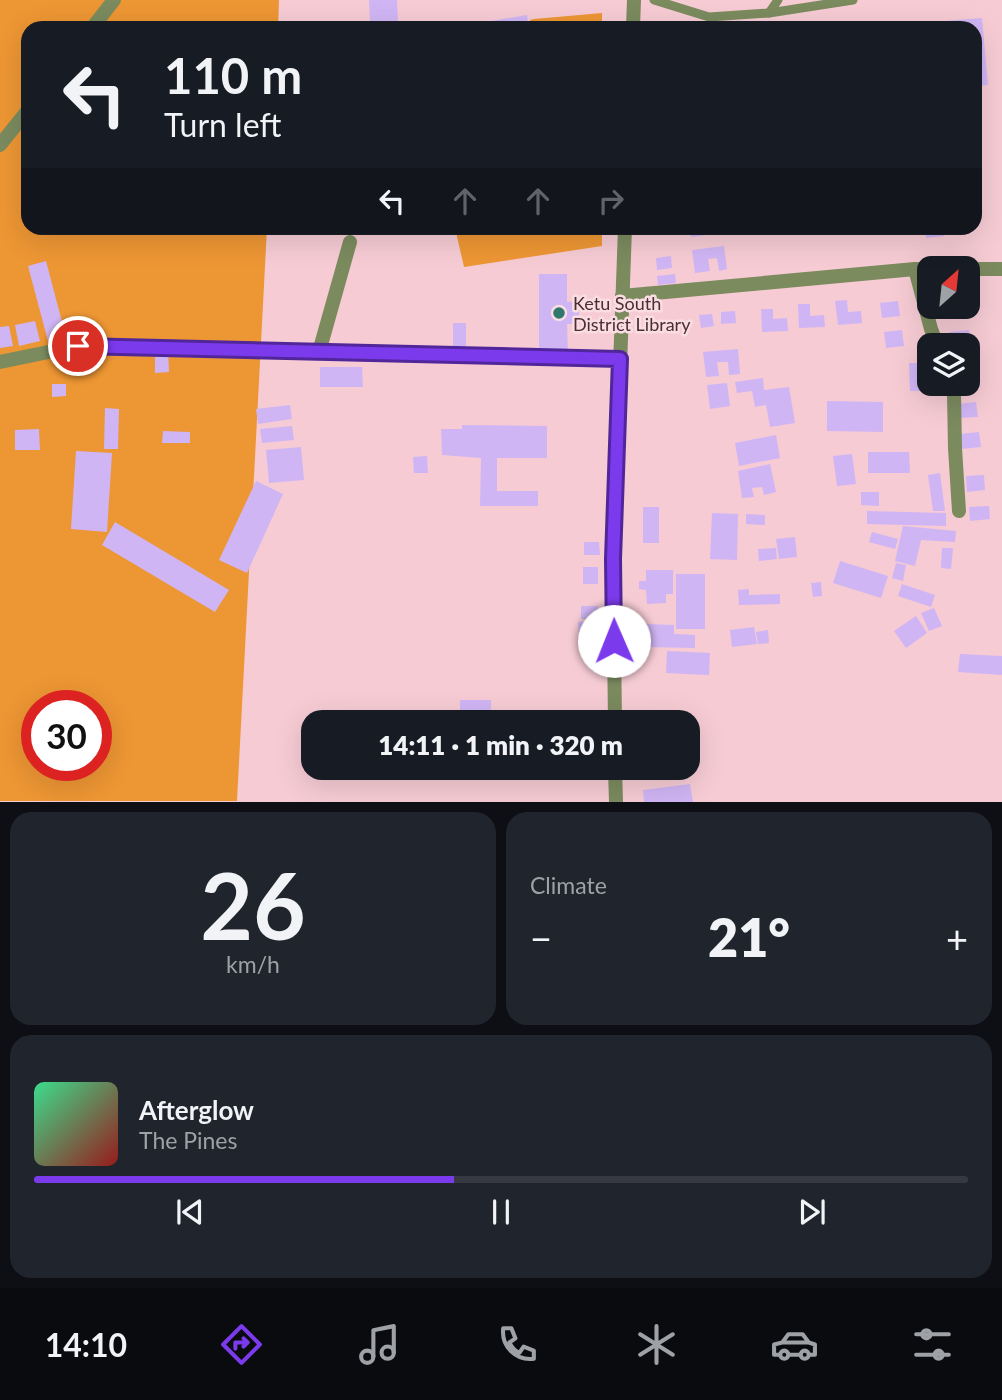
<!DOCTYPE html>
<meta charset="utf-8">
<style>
:root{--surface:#171b24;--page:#20242c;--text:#f1f3f6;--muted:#9ea1a6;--line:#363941;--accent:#7c3aed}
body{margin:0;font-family:Lato,sans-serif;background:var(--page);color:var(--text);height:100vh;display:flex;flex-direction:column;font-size:26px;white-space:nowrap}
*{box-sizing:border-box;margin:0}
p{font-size:23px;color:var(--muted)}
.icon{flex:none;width:38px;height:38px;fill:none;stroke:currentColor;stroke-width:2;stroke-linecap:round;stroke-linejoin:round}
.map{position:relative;height:802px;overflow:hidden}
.details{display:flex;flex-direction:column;gap:10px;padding:10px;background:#0d0f14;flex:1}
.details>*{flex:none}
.banner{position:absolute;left:21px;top:21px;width:961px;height:214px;border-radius:21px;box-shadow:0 7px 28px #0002;background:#171b24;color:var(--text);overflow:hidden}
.needle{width:46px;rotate:27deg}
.tools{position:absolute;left:917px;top:256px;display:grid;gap:14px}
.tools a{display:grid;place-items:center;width:63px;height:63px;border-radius:14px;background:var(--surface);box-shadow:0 7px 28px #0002;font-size:35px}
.speed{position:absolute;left:21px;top:690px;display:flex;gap:14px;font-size:35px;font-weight:700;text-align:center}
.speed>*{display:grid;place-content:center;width:91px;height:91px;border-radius:50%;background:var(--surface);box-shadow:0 7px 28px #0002;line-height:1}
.speed .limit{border:10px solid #d22;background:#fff;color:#111}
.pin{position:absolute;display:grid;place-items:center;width:60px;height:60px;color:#fff;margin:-30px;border:4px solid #fff;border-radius:50%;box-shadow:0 2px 7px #0007}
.me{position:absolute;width:77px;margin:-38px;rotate:359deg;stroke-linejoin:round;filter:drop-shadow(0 0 5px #0008)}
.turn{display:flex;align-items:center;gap:24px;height:147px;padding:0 28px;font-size:32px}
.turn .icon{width:91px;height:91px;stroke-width:2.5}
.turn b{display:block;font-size:49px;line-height:60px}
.lanes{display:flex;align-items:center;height:66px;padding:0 28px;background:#0003;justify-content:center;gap:35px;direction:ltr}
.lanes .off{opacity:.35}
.big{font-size:52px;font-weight:800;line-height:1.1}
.details .card{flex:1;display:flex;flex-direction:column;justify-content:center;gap:10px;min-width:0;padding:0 24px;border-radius:21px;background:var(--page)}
.details .dial{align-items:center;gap:0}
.dial b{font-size:91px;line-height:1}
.song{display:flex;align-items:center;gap:21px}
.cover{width:84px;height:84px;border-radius:10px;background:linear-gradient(135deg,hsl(150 70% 55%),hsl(0 70% 35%))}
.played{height:7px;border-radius:4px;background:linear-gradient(90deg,var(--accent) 45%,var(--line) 45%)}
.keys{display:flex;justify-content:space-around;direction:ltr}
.heat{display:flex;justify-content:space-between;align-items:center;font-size:38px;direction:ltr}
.details .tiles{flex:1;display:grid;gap:10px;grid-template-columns:1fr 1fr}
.card:last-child{grid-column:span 2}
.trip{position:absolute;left:301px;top:710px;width:399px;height:70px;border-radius:21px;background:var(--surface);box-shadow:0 7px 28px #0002;font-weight:800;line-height:70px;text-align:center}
.dock{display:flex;height:112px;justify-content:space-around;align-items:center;background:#090b0e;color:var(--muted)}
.dock .icon{width:49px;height:49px}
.dock .on{color:var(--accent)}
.dock b{font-size:32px;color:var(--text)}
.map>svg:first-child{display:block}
</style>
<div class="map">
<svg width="1002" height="802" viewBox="0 0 1002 802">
<rect width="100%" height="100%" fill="#f6cbd4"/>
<g fill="#ed9634" fill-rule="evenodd">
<path d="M0,0H279L278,28H28V228H267L237,801H0ZM37,705H96V765H37Z"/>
<path d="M602,13V28H531L530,20L534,19Z"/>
<path d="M455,228H602V246L464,267Z"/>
</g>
<g fill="#d0b5f4">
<path d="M369,0H397L398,21H370Z"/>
<path d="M527,15L529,28H456V27Z"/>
<path d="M982,18L988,85L975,86V28H946L945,21Z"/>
<path d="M690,228H726L727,232L691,237Z"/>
<path d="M925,228H943L944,236L926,238Z"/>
<path d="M724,246L727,269L719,271L717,258L708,259L710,271L695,273L692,250Z"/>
<path d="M671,256L672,268L657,270L656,258Z"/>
<path d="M46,261L66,337L48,341L28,266Z"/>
<path d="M539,274H567V302L579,301V324H567L568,352H539Z"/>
<path d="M675,274L676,283L658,285L657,276Z"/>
<path d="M847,300L848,312L861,311L862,323L838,325L835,301Z"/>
<path d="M898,301L900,316L882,318L880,303Z"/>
<path d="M798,304H810V316L824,315L825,327L799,328Z"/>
<path d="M761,309H773V319L787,318L788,331L762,332Z"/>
<path d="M735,311L736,323L721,324V312Z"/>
<path d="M712,314L714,326L701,328L699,315Z"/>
<path d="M35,321L40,341L19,346L15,325Z"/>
<rect x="453" y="323" width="13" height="23"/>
<path d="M9,326L13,346L0,348V327Z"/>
<path d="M902,330L904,346L886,348L884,332Z"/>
<path d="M969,330L971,345H950L949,332Z"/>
<path d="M155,349H168L169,372L155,373Z"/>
<path d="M738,349L740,374L729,375L728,362H717L719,376L706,377L703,352Z"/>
<path d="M909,363H926L927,391H910Z"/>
<path d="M320,367H362L363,387H320Z"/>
<path d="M763,378L764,390L789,387L795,423L770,427L766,405L755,407L752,391L737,393L735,382Z"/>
<path d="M727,383L730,406L710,409L707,385Z"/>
<path d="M52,384H66V396L52,397Z"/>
<path d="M827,401L883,402V432L827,431Z"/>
<path d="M976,402L978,417L959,418L958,404Z"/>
<path d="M290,405L292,419L258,424L256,409Z"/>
<path d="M105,408L119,409L118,449H104Z"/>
<path d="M462,425L547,426V458H497V491H538V506H480L481,458L442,455L441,429H462Z"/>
<path d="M292,426L294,440L262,443L260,429Z"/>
<path d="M39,429L40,450H15V430Z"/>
<path d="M163,431L190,432V443H162Z"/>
<path d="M979,432L981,447L962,449L960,434Z"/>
<path d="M776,435L780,458L739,466L735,443Z"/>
<path d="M301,447L304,480L269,483L266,450Z"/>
<path d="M76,451L112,453L107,532L71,529Z"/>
<path d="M868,452H909L910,473H868Z"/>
<path d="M852,454L856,484L837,486L833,456Z"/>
<path d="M427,456L428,473H414L413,457Z"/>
<path d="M770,464L776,492L764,495L762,487L752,488L754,497L742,498L738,471Z"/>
<path d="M940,473L945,511H933L928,475Z"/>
<path d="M984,475L985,490L967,492L966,476Z"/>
<path d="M256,481L283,494L247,573L219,560Z"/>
<path d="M861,492H879V506L861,505Z"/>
<path d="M989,506L990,519L970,521L969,507Z"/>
<rect x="643" y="507" width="16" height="36"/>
<path d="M867,511L946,513V526L867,524Z"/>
<path d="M712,513L738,514L737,560L710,559Z"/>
<path d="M746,514L765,515V525L746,524Z"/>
<path d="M115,522L229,590L215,612L102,545Z"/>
<path d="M903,526L956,531L955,542L921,540L915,566L895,561Z"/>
<path d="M872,532L898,539L895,549L869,542Z"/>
<path d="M795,537L797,557L779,559L776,539Z"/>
<path d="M584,542H599L600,555H584Z"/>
<path d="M776,548L777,559L759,561L758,549Z"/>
<path d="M942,548H953L951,569L941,568Z"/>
<path d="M840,561L888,576L881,598L833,583Z"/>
<path d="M896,563L906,565L903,581L892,578Z"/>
<rect x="583" y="567" width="15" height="17"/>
<path d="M646,570H673V594H666V603L647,604L646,590L639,589V581H646Z"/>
<rect x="676" y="574" width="29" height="55"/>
<path d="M821,582L822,596L813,597L811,583Z"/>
<path d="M902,584L935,595L931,607L898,596Z"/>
<path d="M749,589V595L780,594V604L739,605L738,590Z"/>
<rect x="581" y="606" width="17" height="13"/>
<path d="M934,608L942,626L929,631L921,613Z"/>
<path d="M916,616L927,633L906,648L894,631Z"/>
<path d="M596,621L597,633L579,634L578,622Z"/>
<path d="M645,624L674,625V634L695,635V648L644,647Z"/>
<path d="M754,627L757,644L732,647L730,630Z"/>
<path d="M768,630L769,643L758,644L756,632Z"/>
<path d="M667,651L710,653L709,675L666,673Z"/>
<path d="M960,654L1002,656V675L958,672Z"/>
<path d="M460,700H491V715H544V723H409V715H460Z"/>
<path d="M643,712L659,713V723H642Z"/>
<path d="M690,784L693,802H644L643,790Z"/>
</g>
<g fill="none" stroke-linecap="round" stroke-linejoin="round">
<g stroke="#7b8b5e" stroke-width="9">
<path d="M654,0L709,17L769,13L853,0"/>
<path d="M769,13L778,0"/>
</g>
<g stroke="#7b8b5e" stroke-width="14">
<path d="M92,28L114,0"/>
<path d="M633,28L634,0"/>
<path d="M0,145L28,110"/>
<path d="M915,269L931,329L937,345"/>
<path d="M968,269H1002"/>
<path d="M622,296L915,269H929"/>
<path d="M319,352L350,242"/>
<path d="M0,362L78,346L620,359"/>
<path d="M951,383L954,394L955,448L959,511"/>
<path d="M615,723L613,559L625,228"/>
<path d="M615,768L616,802"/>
</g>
</g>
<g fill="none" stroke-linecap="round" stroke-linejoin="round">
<defs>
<path id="route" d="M78,346L620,359L613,559L614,641"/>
</defs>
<use href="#route" stroke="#51269a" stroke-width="18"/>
<use href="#route" stroke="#7c3aed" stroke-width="12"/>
</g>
<circle fill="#30776e" stroke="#fadde2" stroke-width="2.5" cx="559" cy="313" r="7"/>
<g text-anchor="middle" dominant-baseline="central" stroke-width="5" stroke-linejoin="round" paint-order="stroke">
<g font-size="18" fill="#492e34" stroke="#fadde2" text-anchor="start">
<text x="573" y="303">Ketu South<tspan x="573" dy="21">District Library</tspan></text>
</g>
</g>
</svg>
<div class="tools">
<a><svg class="needle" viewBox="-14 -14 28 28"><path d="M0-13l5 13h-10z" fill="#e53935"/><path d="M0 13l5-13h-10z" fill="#9ea1a6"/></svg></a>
<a><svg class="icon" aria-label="layers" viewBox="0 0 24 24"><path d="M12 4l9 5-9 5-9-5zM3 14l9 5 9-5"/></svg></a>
</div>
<div class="speed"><div class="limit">30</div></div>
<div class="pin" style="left:78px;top:346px;background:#d93025"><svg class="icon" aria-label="arrive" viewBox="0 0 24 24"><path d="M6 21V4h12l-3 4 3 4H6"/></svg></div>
<svg class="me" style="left:614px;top:641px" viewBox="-20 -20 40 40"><circle r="19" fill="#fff"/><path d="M0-13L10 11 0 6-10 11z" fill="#7c3aed"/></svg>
<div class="trip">14:11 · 1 min · 320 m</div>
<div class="banner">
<div class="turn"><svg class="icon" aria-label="left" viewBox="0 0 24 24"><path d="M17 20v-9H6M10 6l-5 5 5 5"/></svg><div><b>110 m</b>Turn left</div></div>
<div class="lanes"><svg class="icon" aria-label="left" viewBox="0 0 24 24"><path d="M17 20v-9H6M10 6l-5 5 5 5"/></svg><svg class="icon off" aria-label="ahead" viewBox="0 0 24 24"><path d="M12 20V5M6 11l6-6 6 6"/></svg><svg class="icon off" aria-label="ahead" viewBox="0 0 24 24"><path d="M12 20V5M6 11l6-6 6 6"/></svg><svg class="icon off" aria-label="right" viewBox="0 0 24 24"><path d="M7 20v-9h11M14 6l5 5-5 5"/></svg></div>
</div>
</div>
<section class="details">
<div class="tiles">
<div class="card dial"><b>26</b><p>km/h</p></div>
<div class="card"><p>Climate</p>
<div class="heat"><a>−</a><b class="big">21°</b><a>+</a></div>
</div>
<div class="card">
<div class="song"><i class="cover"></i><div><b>Afterglow</b><p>The Pines</p></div></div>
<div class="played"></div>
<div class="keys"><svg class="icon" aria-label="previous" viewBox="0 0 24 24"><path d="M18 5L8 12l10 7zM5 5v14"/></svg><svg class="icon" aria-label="pause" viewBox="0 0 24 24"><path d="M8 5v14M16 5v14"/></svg><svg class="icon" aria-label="next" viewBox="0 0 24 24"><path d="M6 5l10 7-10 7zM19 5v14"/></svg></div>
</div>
</div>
</section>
<nav class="dock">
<b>14:10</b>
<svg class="icon on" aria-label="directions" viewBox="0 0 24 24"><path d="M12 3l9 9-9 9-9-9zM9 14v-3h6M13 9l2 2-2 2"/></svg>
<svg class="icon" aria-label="music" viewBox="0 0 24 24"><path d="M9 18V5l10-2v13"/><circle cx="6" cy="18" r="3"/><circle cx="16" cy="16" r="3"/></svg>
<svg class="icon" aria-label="phone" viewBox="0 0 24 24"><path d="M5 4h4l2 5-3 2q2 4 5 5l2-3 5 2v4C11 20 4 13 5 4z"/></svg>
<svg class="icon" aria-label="climate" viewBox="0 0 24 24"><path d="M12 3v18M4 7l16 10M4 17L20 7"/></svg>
<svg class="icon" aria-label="car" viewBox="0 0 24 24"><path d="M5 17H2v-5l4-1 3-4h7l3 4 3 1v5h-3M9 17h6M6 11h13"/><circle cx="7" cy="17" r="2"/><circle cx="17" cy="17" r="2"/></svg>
<svg class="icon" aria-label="filters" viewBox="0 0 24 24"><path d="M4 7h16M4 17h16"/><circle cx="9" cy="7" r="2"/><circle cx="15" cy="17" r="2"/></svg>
</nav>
